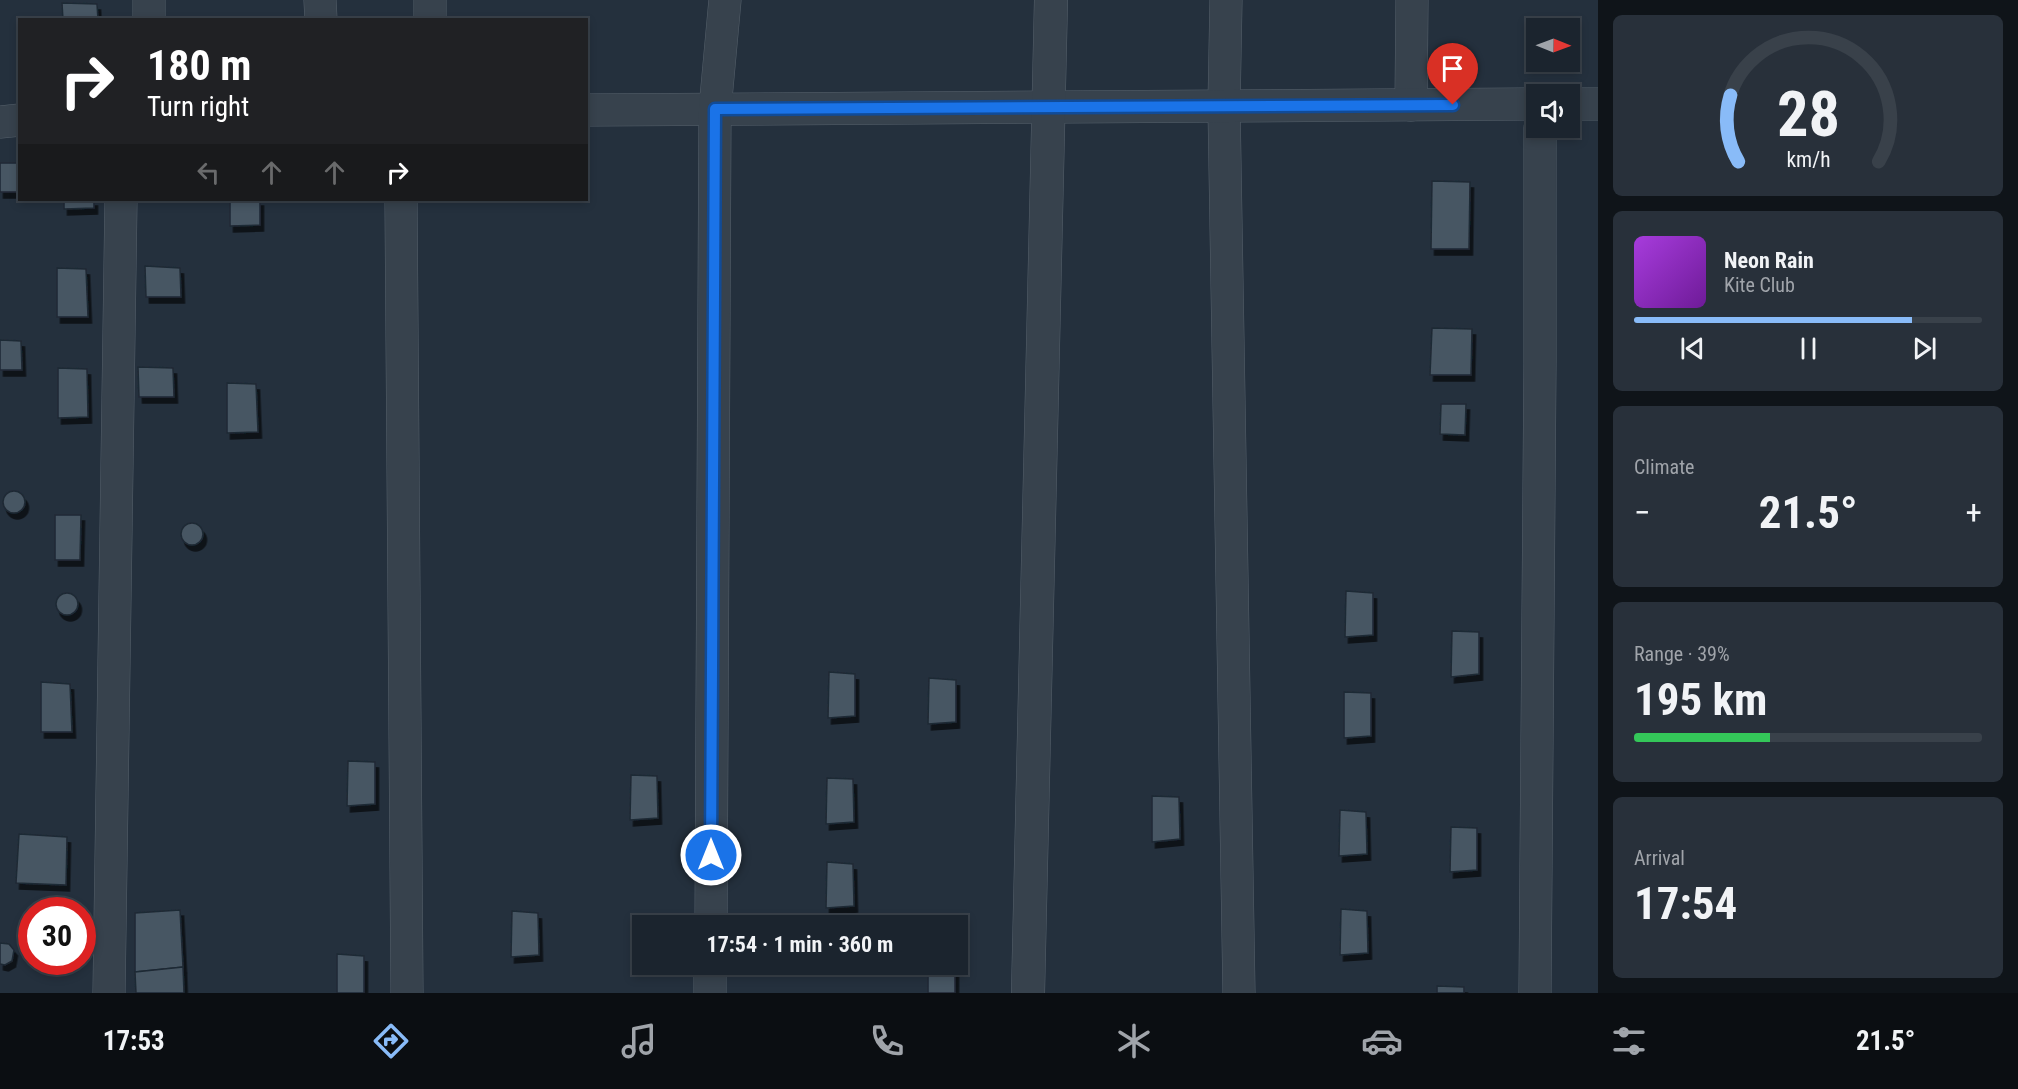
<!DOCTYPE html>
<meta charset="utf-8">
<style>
:root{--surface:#1b242e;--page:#28303a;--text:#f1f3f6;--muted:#a0a4aa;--line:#39414a;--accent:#89bbf8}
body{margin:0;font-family:"Roboto Condensed",sans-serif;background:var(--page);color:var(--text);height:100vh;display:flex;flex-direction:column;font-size:22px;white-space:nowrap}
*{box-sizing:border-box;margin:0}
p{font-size:20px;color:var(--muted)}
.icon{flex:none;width:33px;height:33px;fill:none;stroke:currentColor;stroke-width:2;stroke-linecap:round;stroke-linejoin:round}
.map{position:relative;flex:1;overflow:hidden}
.side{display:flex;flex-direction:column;gap:15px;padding:15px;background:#0f1419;width:420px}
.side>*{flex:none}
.banner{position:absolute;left:18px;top:18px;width:570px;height:183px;border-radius:0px;box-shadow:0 3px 9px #0003,0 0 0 2px var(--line);background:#202124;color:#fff;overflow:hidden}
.needle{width:39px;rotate:91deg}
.fabs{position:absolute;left:1526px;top:18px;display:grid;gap:12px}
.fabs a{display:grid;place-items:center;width:54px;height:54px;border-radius:0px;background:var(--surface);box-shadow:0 3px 9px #0003,0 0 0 2px var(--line);font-size:30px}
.speed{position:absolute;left:18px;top:897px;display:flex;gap:12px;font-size:30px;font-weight:700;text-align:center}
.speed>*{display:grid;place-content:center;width:78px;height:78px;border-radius:50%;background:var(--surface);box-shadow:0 3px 9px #0003,0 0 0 2px var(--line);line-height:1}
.speed .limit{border:9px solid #d22;background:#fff;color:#111}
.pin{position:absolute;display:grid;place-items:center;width:51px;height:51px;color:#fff;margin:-62px -26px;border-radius:50% 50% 50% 0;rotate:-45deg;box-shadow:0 0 6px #0007}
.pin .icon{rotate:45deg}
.me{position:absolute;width:66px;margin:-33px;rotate:0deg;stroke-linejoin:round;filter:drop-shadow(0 0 4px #0008)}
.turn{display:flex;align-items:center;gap:21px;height:126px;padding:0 30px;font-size:27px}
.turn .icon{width:78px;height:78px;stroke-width:2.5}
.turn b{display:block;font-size:42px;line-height:51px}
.lanes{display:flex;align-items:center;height:57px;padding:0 30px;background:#0003;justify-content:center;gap:30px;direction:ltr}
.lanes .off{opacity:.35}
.big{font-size:45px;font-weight:700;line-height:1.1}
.side .tile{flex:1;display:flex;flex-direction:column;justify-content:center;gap:9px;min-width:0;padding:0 21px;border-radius:9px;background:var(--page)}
.side .dial{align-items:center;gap:0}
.dial svg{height:156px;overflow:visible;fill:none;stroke:var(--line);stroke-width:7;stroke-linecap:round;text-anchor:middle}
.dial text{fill:var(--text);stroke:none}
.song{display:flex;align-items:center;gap:18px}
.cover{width:72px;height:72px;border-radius:9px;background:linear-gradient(135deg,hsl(280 70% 55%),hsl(280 70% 35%))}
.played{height:6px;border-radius:3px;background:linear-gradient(90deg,var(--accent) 80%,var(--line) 80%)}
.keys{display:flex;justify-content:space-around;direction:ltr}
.heat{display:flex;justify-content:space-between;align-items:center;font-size:33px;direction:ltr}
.charge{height:9px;border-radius:4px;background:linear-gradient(90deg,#34c759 39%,var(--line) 0)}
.trip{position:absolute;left:632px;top:915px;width:336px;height:60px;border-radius:0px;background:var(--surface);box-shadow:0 3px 9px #0003,0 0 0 2px var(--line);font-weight:700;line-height:60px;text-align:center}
.dock{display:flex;height:96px;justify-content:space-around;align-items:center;background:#0b0e12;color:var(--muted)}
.dock .icon{width:42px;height:42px}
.dock .selected{color:var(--accent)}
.dock b{font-size:27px;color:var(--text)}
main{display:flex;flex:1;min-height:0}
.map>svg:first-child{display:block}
</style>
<main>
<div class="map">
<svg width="1598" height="993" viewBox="0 0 1598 993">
<defs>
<filter id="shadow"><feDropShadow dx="3.5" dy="6" stdDeviation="0" flood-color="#0009"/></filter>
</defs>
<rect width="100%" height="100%" fill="#24303d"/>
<g fill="#475663" stroke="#1f2934" stroke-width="1.5" filter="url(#shadow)">
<path d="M62,3L97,4L98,20H63Z"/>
<rect x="0" y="163" width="20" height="29"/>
<path d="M1432,181L1470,182L1469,249H1431Z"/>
<path d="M64,200H94V208L64,209Z"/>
<path d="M230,200H260V225L230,226Z"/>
<path d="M145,266L180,268L181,297H146Z"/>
<path d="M57,268L86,269L88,317H57Z"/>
<path d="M1432,328L1472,329L1471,375H1430Z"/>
<path d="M0,340L21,341L22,370H0Z"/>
<path d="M138,367L173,368L174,397H139Z"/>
<path d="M58,368L87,369L88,417L58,418Z"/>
<path d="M227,383L256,384L258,432L227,433Z"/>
<path d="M1441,404H1466L1465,435L1440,434Z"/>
<circle cx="14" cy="502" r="11"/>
<path d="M55,515H81L80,560H55Z"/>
<circle cx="192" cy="534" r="11"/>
<path d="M1346,591L1373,593V635L1345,637Z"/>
<circle cx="67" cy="604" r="11"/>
<path d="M1452,631L1479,632V674L1451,677Z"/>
<path d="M829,672L855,674V716L828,718Z"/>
<path d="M929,678L956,680V722L928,724Z"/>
<path d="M41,682L70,684L72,732H41Z"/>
<path d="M1344,692L1371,693V736L1344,738Z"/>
<path d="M348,761L375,762V804L347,806Z"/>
<path d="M631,775L657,776L658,818L630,820Z"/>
<path d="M827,778L853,779L854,822L826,824Z"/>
<path d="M1152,796L1179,797L1180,839L1152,842Z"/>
<path d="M1340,810L1366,812L1367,854L1339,856Z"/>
<path d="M1451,827L1477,828V870L1450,872Z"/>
<path d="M19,834L67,837L66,885L16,883Z"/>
<path d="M827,862L853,864L854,906L826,908Z"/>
<path d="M1341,909L1367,911L1368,953L1340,955Z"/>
<path d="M180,910L183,967L135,972V913Z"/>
<path d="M512,911L538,913L539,955L511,957Z"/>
<path d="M0,943L9,944L14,950L12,961L5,965L0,964Z"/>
<path d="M337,954L364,956V993H337Z"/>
<rect x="928" y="964" width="27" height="29"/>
<path d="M183,967L184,993H136L135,972Z"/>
<path d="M1437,986L1464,987V993H1437Z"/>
</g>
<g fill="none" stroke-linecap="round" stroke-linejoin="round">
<defs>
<g id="minor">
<path d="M320,0L321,20"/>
<path d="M1226,0L1224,106L1239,993"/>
<path d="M149,20V0"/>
<path d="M430,20V0"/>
<path d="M1569,104H1598"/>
<path d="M1411,105L1412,0"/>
<path d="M586,110L1536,104"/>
<path d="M0,122L20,120"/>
<path d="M401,200L407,993"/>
<path d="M711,926L715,109L725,0"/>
<path d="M109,993L121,200"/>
<path d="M710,993V964"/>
<path d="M1535,993L1540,363V128"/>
</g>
<path id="tertiary" d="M1028,993L1051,0"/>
</defs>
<use href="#minor" stroke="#55606b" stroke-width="33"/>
<use href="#tertiary" stroke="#55606b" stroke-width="34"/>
<use href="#minor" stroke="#37424d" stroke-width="32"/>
<use href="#tertiary" stroke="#37424d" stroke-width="33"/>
</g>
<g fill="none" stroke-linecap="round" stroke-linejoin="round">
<defs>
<path id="route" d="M711,855L715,109L1453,105"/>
</defs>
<use href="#route" stroke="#114b97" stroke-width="15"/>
<use href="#route" stroke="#1a73e8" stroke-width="10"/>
</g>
</svg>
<div class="fabs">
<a><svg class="needle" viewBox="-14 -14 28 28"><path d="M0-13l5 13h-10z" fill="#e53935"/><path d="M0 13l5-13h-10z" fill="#a0a4aa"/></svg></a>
<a><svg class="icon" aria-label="sound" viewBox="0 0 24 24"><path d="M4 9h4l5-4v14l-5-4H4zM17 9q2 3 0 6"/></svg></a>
</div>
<div class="speed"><div class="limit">30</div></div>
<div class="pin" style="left:1453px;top:105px;background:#d93025"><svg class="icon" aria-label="arrive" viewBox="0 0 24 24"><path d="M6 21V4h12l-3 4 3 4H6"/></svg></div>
<svg class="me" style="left:711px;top:855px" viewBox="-20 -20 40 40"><circle r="17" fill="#1a73e8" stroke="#fff" stroke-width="3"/><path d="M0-11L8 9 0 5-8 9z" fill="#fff"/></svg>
<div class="trip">17:54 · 1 min · 360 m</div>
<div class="banner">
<div class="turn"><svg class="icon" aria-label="right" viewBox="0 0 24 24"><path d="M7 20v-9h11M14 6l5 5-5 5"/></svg><div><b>180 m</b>Turn right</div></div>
<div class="lanes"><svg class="icon off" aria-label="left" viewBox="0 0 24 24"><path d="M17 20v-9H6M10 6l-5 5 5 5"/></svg><svg class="icon off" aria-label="ahead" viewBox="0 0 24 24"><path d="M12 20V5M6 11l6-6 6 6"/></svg><svg class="icon off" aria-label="ahead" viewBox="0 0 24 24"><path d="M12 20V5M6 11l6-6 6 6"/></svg><svg class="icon" aria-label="right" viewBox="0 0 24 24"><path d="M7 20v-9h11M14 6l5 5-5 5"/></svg></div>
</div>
</div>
<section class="side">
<div class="tile dial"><svg viewBox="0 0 100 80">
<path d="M14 69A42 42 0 1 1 86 69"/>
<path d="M14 69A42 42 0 0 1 10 35" stroke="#89bbf8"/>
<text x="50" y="56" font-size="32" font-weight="700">28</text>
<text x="50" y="72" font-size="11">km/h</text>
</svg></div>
<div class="tile">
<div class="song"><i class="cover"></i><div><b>Neon Rain</b><p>Kite Club</p></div></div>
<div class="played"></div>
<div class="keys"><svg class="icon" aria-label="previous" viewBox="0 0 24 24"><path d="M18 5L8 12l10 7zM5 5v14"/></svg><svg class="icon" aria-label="pause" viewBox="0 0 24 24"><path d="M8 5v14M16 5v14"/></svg><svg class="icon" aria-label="next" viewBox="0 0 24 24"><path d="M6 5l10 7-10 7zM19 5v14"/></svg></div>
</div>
<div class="tile"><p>Climate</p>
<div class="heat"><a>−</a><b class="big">21.5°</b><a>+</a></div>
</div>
<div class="tile"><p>Range · 39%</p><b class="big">195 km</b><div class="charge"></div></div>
<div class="tile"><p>Arrival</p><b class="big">17:54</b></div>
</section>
</main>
<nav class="dock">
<b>17:53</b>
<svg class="icon selected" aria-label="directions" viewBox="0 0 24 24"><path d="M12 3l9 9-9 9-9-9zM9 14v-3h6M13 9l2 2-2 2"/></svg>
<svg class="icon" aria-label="music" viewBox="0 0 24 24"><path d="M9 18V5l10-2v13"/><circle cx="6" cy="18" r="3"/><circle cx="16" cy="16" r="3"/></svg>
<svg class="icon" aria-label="phone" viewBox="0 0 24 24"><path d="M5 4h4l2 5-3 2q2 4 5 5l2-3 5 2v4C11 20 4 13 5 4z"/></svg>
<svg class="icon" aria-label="climate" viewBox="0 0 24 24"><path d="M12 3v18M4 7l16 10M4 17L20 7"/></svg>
<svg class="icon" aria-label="car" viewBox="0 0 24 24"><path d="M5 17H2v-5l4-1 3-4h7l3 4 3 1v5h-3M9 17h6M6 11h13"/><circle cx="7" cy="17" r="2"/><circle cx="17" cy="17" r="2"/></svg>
<svg class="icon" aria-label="filters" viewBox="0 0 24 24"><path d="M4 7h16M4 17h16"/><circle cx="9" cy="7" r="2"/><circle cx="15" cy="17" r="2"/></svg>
<b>21.5°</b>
</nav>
